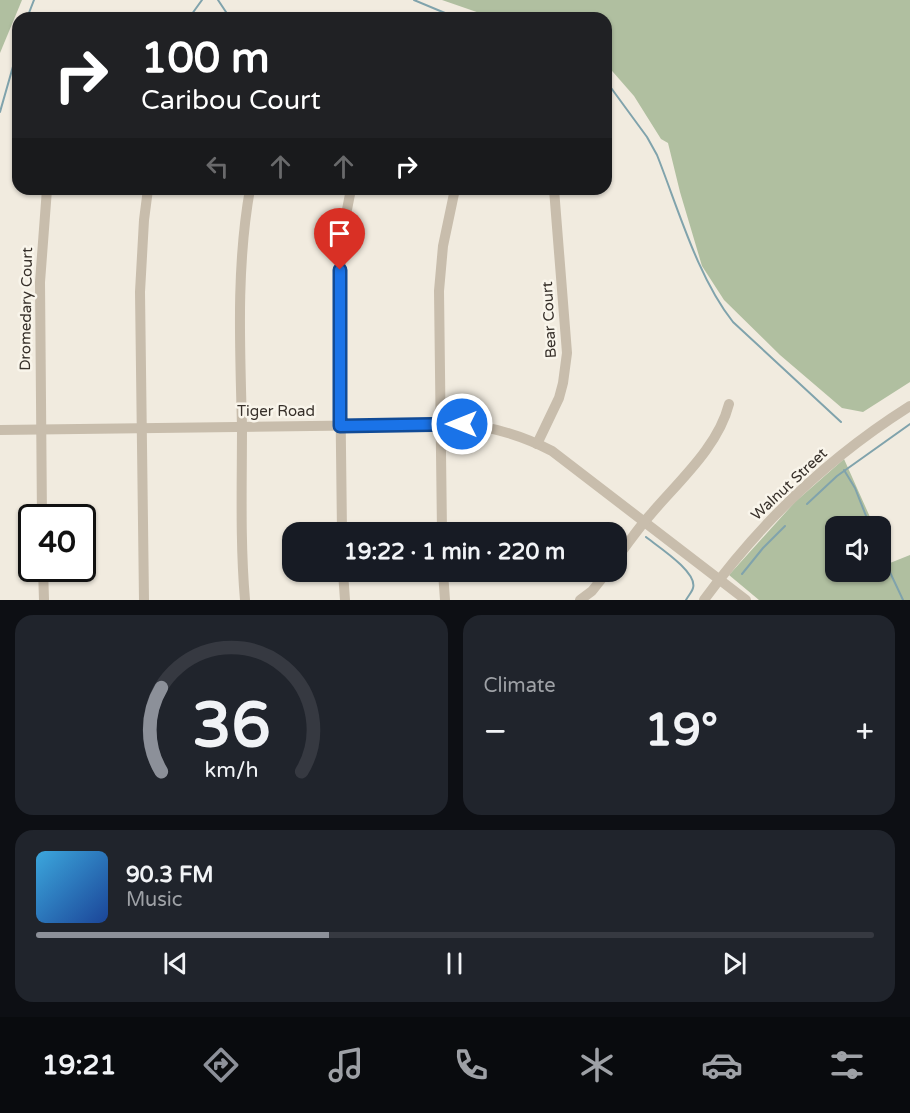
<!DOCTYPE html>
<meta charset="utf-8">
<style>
:root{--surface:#171b24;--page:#20242c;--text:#f1f3f6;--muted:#9ea1a6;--line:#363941;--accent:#8c9099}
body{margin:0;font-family:"Varela Round",sans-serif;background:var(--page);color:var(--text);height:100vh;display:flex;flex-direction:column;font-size:22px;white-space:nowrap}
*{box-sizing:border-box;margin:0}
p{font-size:20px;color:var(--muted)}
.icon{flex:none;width:33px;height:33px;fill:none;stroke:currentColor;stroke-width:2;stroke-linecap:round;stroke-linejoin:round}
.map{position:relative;height:600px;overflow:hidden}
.drawer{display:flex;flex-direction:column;gap:15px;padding:15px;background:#0d0f14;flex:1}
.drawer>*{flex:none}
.top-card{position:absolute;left:12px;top:12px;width:600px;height:183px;border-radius:18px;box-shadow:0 2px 4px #0004;background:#202124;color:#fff;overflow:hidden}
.fabs{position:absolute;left:825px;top:516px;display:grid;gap:12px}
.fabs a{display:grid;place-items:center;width:66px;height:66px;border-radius:12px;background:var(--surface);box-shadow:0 2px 4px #0004;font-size:30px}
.speed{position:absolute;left:18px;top:504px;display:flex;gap:12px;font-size:30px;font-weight:700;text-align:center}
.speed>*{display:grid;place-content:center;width:78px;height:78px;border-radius:50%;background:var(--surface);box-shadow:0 2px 4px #0004;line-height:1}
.speed .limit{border:3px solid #111;border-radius:9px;background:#fff;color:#111}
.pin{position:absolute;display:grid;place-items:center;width:51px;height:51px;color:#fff;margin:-62px -26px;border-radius:50% 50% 50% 0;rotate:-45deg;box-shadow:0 0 6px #0007}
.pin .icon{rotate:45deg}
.me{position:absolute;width:66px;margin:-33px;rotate:270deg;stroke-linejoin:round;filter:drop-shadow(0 0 4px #0008)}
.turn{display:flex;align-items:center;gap:21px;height:126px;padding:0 30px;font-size:27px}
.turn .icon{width:78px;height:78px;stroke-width:2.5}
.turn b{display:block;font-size:42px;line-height:51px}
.lanes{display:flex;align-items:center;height:57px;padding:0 30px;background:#0003;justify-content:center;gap:30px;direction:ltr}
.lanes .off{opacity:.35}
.big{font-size:45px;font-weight:700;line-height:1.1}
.drawer .tile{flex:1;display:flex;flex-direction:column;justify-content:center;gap:9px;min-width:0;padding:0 21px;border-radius:18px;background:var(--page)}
.drawer .dial{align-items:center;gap:0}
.dial svg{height:156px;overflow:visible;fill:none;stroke:var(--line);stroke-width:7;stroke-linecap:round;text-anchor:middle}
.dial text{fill:var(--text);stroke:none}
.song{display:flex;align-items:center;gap:18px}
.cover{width:72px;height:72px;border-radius:9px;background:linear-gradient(135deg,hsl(200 70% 55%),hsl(220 70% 35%))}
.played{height:6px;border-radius:3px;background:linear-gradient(90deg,var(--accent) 35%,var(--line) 35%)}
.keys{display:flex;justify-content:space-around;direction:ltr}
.heat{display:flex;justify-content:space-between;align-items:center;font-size:33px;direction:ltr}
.drawer .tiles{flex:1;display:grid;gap:15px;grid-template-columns:1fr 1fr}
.tile:last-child{grid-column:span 2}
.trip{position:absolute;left:282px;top:522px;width:345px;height:60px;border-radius:18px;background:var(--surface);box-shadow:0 2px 4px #0004;font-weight:700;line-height:60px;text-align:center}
.menu{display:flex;height:96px;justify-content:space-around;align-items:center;background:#090b0e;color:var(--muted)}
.menu .icon{width:42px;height:42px}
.menu .active{color:var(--accent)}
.menu b{font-size:27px;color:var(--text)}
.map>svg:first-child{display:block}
</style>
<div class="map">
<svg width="910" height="600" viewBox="0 0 910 600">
<rect width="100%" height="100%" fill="#f1ebdf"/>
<g fill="#b0bfa0">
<path d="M0,0H22L0,53Z"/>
<path d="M442,0H910V382L863,412L842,408L780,355L724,300L702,266L680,192L668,143L661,139L634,96L606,64V18H494Z"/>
<path d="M844,459L874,526H836V572H880L881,542L890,563L910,555V600H759L729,575L795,502Z"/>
</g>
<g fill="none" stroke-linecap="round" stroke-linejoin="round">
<g stroke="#80a3ac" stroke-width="2">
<path d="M218,0L230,18"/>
<path d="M414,0L457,18"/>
<path d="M27,18L34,0"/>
<path d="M189,18L202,0"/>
<path d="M606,81L647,137L657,155C678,208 698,278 733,322L841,422"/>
<path d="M0,112L18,49"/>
<path d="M844,470L855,488L870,526"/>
<path d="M807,504L837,476L910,424"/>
<path d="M646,537C657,546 698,572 693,588C692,592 688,596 686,600"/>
<path d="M880,551L903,600"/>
<path d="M742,574L763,548L785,526"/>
</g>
<g stroke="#c8bdac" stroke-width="10">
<path d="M0,430L462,424C495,427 523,436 552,451L746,600"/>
<path d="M537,444L559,398L563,383L567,353L554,189"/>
<path d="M42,518L40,282L47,189"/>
<path d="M342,532L339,284L344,225L351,189"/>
<path d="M442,532L439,291L443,246L455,189"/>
<path d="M616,559C628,544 638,528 651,514C679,481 718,447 729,404"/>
<path d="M43,568L44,600"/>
<path d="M343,572L345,600"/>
<path d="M443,572L445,600"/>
<path d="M144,600L140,292L144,220L148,189"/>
<path d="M245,600C240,542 242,484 242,426C240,347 236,268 250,189"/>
<path d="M580,600L592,591L607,572"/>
<path d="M704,600C760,523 829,457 910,406"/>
</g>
</g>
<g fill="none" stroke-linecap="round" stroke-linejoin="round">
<defs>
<path id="route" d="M340,270V426L462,424"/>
</defs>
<use href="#route" stroke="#114b97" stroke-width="15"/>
<use href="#route" stroke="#1a73e8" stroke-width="10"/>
</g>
<g text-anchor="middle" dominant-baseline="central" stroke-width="5" stroke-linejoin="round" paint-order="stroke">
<g font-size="15" fill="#37302a" stroke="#f9f5eb">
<text transform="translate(26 309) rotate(-89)">Dromedary Court</text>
<text transform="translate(549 320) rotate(-93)">Bear Court</text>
<text x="276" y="411">Tiger Road</text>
<text transform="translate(789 484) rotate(-43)">Walnut Street</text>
</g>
</g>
</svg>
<div class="fabs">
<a><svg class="icon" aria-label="sound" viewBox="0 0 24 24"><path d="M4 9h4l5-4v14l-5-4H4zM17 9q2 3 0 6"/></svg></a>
</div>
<div class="speed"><div class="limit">40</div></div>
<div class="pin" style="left:340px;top:270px;background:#d93025"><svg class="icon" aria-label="arrive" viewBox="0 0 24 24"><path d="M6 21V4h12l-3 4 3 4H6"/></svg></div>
<svg class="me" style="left:462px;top:424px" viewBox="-20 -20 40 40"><circle r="17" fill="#1a73e8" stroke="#fff" stroke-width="3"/><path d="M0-11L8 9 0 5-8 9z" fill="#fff"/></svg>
<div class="trip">19:22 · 1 min · 220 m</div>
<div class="top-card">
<div class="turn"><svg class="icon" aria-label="right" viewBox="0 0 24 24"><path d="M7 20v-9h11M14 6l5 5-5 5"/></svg><div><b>100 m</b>Caribou Court</div></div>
<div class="lanes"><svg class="icon off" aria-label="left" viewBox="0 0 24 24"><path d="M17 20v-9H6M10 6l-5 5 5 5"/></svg><svg class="icon off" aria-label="ahead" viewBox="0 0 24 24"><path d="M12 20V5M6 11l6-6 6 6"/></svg><svg class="icon off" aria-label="ahead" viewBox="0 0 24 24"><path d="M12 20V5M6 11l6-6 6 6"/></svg><svg class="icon" aria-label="right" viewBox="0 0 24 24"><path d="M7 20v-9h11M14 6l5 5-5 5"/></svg></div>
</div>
</div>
<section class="drawer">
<div class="tiles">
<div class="tile dial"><svg viewBox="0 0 100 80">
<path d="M14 69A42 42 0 1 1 86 69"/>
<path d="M14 69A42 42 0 0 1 14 26" stroke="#8c9099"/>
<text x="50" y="56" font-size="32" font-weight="700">36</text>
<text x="50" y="72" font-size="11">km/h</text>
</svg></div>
<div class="tile"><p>Climate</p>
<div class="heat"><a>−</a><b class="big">19°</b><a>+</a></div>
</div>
<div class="tile">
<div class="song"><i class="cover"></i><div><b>90.3 FM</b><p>Music</p></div></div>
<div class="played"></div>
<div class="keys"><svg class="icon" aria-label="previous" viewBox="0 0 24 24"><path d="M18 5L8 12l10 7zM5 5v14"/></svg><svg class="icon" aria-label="pause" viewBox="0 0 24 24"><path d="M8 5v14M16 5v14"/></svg><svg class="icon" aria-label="next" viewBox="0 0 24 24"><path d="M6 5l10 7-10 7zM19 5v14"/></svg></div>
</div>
</div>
</section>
<nav class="menu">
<b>19:21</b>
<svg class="icon active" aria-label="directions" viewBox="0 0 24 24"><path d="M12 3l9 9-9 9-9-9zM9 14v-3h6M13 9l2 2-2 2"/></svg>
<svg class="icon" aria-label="music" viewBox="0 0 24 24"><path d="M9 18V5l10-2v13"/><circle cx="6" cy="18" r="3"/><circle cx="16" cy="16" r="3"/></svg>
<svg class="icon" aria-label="phone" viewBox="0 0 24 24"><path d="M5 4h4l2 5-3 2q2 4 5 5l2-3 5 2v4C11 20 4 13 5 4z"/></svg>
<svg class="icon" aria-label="climate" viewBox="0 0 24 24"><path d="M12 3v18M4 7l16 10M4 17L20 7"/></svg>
<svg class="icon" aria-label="car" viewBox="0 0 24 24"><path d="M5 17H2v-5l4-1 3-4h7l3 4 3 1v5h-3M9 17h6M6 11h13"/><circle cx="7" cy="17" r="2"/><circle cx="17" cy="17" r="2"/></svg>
<svg class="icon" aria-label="filters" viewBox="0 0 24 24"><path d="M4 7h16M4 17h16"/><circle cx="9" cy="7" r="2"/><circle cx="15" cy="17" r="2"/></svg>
</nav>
